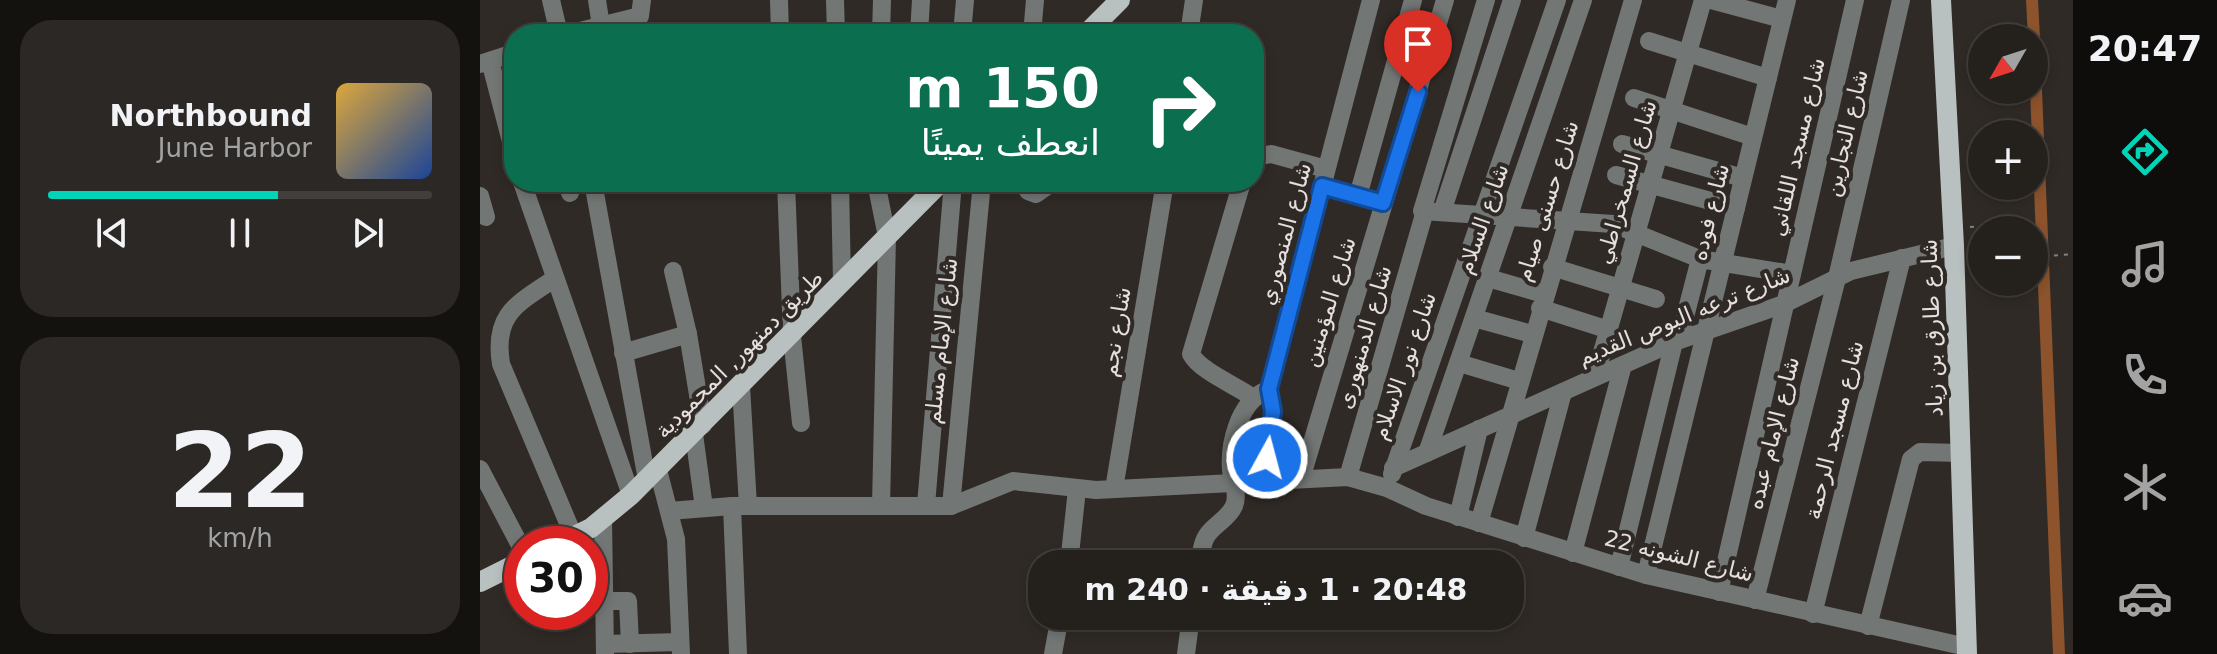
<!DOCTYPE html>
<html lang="ar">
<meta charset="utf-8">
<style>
:root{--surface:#24201c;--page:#2c2825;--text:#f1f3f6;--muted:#a3a3a3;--line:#413e3b;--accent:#00d5b7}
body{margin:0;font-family:"DejaVu Sans","Noto Naskh Arabic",sans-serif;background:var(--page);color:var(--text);direction:rtl;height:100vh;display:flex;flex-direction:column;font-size:30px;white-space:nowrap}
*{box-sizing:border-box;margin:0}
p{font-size:26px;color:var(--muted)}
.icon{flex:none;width:44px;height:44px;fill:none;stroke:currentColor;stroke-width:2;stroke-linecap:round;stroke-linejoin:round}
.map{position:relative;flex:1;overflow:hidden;direction:ltr}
.details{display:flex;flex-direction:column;gap:20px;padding:20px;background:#14120f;width:480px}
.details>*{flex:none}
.top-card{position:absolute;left:24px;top:24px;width:760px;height:168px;border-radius:32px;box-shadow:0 4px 12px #0003,0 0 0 2px var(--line);direction:rtl;background:#0b6e4f;color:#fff;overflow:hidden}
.needle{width:52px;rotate:231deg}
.fabs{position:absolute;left:1488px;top:24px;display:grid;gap:16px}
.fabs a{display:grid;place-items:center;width:80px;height:80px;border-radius:50%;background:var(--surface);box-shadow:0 4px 12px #0003,0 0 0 2px var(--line);font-size:40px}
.speed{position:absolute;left:24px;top:526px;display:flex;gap:16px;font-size:40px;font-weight:700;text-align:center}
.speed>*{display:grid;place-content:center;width:104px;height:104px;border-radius:50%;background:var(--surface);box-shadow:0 4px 12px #0003,0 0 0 2px var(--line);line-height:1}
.speed .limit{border:12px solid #d22;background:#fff;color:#111}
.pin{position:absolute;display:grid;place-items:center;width:68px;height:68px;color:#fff;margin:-82px -34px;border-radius:50% 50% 50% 0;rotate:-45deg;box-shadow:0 0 8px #0007}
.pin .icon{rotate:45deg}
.me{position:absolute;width:88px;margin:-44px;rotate:7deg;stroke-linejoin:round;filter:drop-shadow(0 0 6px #0008)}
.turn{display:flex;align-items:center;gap:28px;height:168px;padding:0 32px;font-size:36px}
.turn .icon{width:104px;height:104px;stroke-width:2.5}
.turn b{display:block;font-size:56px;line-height:68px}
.details .widget{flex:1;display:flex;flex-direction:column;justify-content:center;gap:12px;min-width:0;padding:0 28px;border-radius:32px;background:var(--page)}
.details .dial{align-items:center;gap:0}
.dial b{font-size:104px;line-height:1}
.song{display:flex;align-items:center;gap:24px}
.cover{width:96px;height:96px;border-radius:12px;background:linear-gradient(135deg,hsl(40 70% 55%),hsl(220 70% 35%))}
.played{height:8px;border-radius:4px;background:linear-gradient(90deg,var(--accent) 60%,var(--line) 60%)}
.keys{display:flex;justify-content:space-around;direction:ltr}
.trip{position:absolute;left:548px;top:550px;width:496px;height:80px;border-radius:32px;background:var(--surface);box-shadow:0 4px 12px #0003,0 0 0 2px var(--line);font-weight:800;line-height:80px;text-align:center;direction:rtl}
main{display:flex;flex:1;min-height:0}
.menu{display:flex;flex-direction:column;width:144px;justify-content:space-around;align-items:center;background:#0e0d0b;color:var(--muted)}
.menu .icon{width:56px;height:56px}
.menu .selected{color:var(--accent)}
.menu b{font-size:36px;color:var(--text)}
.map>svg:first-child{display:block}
</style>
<main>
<nav class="menu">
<b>20:47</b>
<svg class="icon selected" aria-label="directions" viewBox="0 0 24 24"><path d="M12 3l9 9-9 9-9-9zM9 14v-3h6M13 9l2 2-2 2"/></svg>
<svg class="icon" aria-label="music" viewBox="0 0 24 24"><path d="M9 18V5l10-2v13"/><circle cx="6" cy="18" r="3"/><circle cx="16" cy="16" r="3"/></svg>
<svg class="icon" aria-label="phone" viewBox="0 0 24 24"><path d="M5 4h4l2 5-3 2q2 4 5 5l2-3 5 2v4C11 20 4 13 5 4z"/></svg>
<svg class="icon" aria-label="climate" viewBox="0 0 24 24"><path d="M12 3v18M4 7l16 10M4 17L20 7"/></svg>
<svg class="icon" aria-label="car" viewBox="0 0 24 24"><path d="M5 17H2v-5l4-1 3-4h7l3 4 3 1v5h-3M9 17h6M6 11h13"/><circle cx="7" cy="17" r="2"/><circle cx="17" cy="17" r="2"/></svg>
</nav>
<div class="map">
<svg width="1593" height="654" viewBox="0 0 1593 654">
<rect width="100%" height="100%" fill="#302a26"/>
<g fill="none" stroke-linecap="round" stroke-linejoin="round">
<g stroke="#8c532c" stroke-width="12">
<path d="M1552,0L1554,38"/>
<path d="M1554,41L1579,654"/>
</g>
<g stroke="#86817e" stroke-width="2" stroke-dasharray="4 6" stroke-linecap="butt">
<path d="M1490,227L1520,226V230"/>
<path d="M1554,257L1593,254"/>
</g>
<g stroke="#727675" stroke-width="18">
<path d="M71,0L79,34"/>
<path d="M117,0L121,26"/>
<path d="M299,0L300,34"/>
<path d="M355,0L356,34"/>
<path d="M1006,0L942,211L1133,224L1220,259L1312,274"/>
<path d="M1231,0L1302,19"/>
<path d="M88,34L160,16L162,0"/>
<path d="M401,34L402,0"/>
<path d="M439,34L441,0"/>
<path d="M482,34L485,0"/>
<path d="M552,34L555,0"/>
<path d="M709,34L714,0"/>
<path d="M1169,41L1288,78"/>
<path d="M10,61L34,153"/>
<path d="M0,64L34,53"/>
<path d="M1154,98L1273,137"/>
<path d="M1142,144L1263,178"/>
<path d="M774,157L791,154L846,169"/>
<path d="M1136,175L1256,208"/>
<path d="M42,182L151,495"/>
<path d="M88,182L90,193"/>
<path d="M113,182L167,480"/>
<path d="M306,182L312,336L321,423"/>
<path d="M360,182L362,283"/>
<path d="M396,182L407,237L401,506"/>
<path d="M543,182L548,191L556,194L573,182"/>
<path d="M762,182L711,354C720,371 755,385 772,397"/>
<path d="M842,186L889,199"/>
<path d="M0,196L6,217"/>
<path d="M878,196L933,0"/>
<path d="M962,212L1032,0"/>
<path d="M1072,267L1176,299"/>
<path d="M193,271L208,334L223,425"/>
<path d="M1008,278L1064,294"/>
<path d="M74,279C37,304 13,314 21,364L94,537"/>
<path d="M1060,308L1129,330"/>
<path d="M994,318L1052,334"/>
<path d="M1199,340L1220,259"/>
<path d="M143,353L208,334"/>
<path d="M979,363L1039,381"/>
<path d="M1115,377L1223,0"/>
<path d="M261,386L268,506"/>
<path d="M214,434L224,508"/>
<path d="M947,453L1103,0"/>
<path d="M913,468L1194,342L1304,304L1371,271L1474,246"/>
<path d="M0,469L42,549"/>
<path d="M178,470L196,539L201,654"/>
<path d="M912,474L1077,0"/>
<path d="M868,477L945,211"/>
<path d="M821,479L965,0"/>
<path d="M784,482L793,411L789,389L891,0"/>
<path d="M634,489L685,182"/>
<path d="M446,505L473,182"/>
<path d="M252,506L258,654"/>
<path d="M471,506L502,182"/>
<path d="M189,511L252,506H471L533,481L616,490L868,477L907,488L946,506L1166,575L1487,647"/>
<path d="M978,517L999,429"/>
<path d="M123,518L125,654"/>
<path d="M999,523L1153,0"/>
<path d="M1044,538L1083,392"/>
<path d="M1093,553L1143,365"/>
<path d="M589,564L597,489"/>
<path d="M719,564C721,555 722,541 728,534C735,524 748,519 754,506C759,493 752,482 751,469C749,443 759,405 783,392"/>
<path d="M1139,567L1194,342"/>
<path d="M1166,575L1307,0"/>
<path d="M1239,592L1375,0"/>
<path d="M1275,600L1357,278L1421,0"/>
<path d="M124,601H148L150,644"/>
<path d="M1333,614L1422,258"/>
<path d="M1388,626L1431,459L1440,452L1481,453"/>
<path d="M125,644L200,642"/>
<path d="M573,654L580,616"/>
<path d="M706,654L711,616"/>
</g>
<g stroke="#b8c1bf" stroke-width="20">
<path d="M1461,0L1474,246L1487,654"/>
<path d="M606,34L640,0"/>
<path d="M78,544L111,528L151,495L461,182"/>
<path d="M0,582L42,561"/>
</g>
</g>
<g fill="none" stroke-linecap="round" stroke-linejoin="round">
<defs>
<path id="route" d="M787,458L793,411L789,389L842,186L903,203L938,92"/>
</defs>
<use href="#route" stroke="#114b97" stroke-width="20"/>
<use href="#route" stroke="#1a73e8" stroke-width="14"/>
</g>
<g text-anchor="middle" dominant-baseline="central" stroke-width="8" stroke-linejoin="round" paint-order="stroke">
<g font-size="22" fill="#e5e0de" stroke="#302a26">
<text transform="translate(1366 133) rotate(-77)">شارع النجارين</text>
<text transform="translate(1317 147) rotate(-77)">شارع مسجد اللقاني</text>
<text transform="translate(1146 182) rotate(-74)">شارع السمخراطي</text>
<text transform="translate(1067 201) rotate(-73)">شارع حسنى صيام</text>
<text transform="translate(1230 212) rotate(-76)">شارع فوده</text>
<text transform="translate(1003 219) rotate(-71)">شارع السلام</text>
<text transform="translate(805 234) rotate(-75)">شارع المنصوري</text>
<text transform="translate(849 302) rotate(-73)">شارع المؤمنين</text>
<text transform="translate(1204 316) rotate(-22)">شارع ترعه البوص القديم</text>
<text transform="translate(1452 328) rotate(-92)">شارع طارق بن زياد</text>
<text transform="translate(636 332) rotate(-81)">شارع نجم</text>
<text transform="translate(884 337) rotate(-74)">شارع الدمنهورى</text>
<text transform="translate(461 341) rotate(-84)">شارع الإمام مسلم</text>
<text transform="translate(259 354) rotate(-45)">طريق دمنهور, المحمودية</text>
<text transform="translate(924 366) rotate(-71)">شارع نور الاسلام</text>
<text transform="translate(1354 430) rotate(-76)">شارع مسجد الرحمة</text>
<text transform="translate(1293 433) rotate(-76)">شارع الإمام عبده</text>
<text transform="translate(1199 556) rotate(14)">شارع الشونه 22</text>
</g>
</g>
</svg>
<div class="fabs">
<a><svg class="needle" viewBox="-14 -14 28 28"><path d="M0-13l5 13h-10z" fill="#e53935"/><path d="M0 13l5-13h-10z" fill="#a3a3a3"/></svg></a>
<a>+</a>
<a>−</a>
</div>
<div class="speed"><div class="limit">30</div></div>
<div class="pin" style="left:938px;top:92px;background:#d93025"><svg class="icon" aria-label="arrive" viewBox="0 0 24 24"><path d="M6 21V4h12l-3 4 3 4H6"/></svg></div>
<svg class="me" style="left:787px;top:458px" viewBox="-20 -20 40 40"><circle r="17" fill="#1a73e8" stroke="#fff" stroke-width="3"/><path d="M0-11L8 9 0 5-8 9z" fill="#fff"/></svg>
<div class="trip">20:48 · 1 دقيقة · 240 m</div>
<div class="top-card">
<div class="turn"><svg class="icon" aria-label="right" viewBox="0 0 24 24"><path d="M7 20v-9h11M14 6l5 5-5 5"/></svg><div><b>150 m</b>انعطف يمينًا</div></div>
</div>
</div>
<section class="details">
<div class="widget">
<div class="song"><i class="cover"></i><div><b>Northbound</b><p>June Harbor</p></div></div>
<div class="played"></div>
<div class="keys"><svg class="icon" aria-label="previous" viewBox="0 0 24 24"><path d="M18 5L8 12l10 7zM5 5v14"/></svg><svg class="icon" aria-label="pause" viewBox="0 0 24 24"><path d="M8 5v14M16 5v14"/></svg><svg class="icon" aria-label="next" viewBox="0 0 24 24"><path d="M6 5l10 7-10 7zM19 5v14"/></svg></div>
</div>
<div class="widget dial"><b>22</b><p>km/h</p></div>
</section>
</main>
